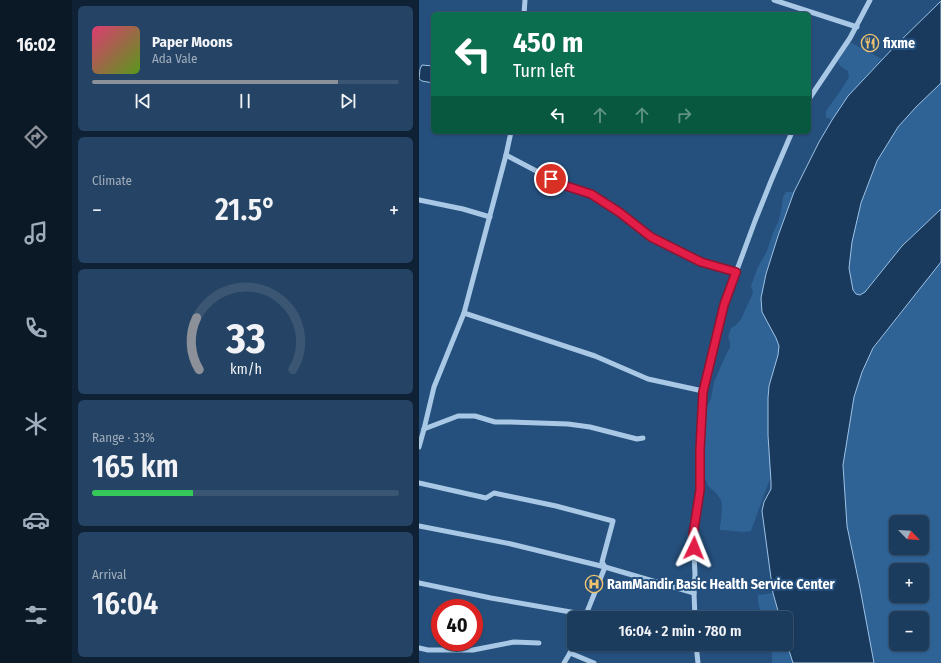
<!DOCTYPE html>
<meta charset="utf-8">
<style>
:root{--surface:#1c3c5e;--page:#254364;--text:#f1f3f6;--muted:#a0adbc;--line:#3a5673;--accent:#8c9099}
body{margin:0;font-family:"Fira Sans Condensed",sans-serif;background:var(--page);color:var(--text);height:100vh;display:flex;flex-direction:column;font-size:15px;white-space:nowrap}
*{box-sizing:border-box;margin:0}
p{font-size:13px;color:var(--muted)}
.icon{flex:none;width:22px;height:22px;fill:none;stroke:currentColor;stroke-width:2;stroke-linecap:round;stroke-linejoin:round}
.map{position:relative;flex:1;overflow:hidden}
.drawer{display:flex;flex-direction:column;gap:6px;padding:6px;background:#0f2134;width:347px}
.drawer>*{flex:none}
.hud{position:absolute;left:12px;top:12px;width:380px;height:122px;border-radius:6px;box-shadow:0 1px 3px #0004,0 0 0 1px var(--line);background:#0b6e4f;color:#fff;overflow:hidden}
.needle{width:26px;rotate:115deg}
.controls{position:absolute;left:470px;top:515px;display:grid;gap:8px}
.controls a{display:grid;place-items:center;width:40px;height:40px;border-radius:6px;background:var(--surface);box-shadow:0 1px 3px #0004,0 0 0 1px var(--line);font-size:20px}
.speed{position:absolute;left:12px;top:599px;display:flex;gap:8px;font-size:20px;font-weight:700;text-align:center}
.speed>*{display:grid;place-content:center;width:52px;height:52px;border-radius:50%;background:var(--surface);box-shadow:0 1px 3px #0004,0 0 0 1px var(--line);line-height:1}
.speed .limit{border:6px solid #d22;background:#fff;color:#111}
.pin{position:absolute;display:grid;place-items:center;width:34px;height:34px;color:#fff;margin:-17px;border:2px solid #fff;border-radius:50%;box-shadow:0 1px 4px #0007}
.me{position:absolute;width:44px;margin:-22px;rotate:2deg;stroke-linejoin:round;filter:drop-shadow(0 0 3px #0008)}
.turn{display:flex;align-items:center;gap:14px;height:84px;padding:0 16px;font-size:18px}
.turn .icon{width:52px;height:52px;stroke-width:2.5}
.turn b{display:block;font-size:28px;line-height:34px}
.lanes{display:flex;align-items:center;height:38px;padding:0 16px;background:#0003;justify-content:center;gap:20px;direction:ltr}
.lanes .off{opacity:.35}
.big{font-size:30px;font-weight:600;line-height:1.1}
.drawer .card{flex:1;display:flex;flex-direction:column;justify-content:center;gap:6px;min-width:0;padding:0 14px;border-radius:6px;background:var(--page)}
.drawer .dial{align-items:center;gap:0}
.dial svg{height:104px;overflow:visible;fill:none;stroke:var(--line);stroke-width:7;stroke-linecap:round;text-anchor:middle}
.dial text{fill:var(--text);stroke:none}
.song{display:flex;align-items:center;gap:12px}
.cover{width:48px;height:48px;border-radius:6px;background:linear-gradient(135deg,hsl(340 70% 55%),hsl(90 70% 35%))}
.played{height:4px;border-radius:2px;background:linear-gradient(90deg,var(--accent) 80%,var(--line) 80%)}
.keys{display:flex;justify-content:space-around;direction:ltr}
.heat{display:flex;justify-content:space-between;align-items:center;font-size:22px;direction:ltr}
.charge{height:6px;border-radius:3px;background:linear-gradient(90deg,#34c759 33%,var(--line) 0)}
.trip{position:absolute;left:148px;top:611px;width:226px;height:40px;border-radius:6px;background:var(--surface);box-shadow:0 1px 3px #0004,0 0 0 1px var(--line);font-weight:600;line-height:40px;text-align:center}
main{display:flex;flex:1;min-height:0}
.tabs{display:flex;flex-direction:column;width:72px;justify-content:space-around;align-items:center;background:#0b1826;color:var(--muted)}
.tabs .icon{width:28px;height:28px}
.tabs .current{color:var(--accent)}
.tabs b{font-size:18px;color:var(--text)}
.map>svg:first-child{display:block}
</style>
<main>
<nav class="tabs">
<b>16:02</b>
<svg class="icon current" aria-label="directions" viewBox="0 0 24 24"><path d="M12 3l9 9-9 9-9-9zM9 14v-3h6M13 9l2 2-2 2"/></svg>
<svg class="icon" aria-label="music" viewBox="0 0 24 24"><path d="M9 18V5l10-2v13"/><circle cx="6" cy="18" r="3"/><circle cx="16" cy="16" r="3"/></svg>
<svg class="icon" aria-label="phone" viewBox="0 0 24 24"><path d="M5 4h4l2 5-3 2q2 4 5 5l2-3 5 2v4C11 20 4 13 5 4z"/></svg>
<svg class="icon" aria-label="climate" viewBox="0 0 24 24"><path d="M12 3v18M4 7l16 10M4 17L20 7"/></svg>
<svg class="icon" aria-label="car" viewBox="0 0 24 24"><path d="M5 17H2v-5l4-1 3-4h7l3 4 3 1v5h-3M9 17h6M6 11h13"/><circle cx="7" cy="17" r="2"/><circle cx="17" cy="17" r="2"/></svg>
<svg class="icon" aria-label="filters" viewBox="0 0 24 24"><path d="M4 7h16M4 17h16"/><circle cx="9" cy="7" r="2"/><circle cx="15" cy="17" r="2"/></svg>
</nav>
<section class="drawer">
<div class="card">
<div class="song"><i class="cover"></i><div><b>Paper Moons</b><p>Ada Vale</p></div></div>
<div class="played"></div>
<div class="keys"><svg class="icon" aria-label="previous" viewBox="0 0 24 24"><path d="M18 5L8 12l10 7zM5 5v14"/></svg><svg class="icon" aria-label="pause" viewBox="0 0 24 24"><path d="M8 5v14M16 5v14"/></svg><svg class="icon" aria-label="next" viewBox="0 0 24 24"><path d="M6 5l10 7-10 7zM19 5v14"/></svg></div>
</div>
<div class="card"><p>Climate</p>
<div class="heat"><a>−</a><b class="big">21.5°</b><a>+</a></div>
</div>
<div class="card dial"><svg viewBox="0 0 100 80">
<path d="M14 69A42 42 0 1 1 86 69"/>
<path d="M14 69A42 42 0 0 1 12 29" stroke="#8c9099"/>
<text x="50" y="56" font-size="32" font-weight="700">33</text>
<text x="50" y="72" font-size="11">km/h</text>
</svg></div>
<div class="card"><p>Range · 33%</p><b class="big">165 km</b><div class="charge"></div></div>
<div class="card"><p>Arrival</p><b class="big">16:04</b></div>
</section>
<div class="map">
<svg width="522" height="663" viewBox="0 0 522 663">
<rect width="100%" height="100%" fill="#25507d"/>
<g fill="#2f6295" fill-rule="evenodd">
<path d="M431,42L463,59L429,96L413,120L407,117V111L422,90L430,77L429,71L421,66L419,61Z"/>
<path d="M522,83V209L483,246L446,292L441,295L437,294L434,290L430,268L433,242L442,203L458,161L479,127L497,107Z"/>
<path d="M367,192H375L347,274L342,298L360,346L359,355L350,386L349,398V435L352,476L332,531L325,532L303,530H301V526L302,521L303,506L302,500L297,493L289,486L286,478L283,449L286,432V414L287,408L292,398L295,382L306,357L311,347V342L309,337L312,328L317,325L322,319L334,293L332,286L339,267L348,251L354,233L360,220L362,211L364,197Z"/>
<path d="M522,262V663H455L441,588L428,526L424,465L435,397L443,372L454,349L499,291ZM477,522H503V548H477ZM477,570H503V596H477ZM477,618H503V644H477Z"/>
<path d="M354,593L361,618H343L339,602V595Z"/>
<path d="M367,641L374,663H353V650L351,644H367Z"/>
</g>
<g fill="#193a5d" stroke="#9ec3e6">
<path d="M522,1V83L497,107L479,127L458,161L442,203L433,242L430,268L434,290L437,294L441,295L446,292L483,246L522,209V262L499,291L454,348L443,372L435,397L424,465L428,526L441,588L455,663H374L367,641V618H361L354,593L343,511L345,502L352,489V482L349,435V398L350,386L359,355L360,346L357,338L343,312L342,298L347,274L359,236L375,192L400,142L413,120L429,96L476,46Z"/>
<path d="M3,65L14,66V83L3,81L0,79L1,69Z"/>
</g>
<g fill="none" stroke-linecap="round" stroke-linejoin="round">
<g stroke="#a9c8e5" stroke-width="5">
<path d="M355,0L438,27"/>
<path d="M105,14L106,0"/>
<path d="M390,99L431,38L451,0"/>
<path d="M87,155L144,185L172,194L200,212L231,237L282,262L317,272"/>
<path d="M0,200L44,209L71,217"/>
<path d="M45,313L176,356L229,379L284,391"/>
<path d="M5,429L39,416H56L76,422H91L149,424L171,427L218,439L224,438"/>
<path d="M0,447L5,429L15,387L45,313L87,155L92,132"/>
<path d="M0,483L67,498L75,493L89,496L137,506L194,521L183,562L186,567"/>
<path d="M0,526L92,544L186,567"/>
<path d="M0,583L72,598L186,618"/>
<path d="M166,617L186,567L275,593"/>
<path d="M276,618L275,593L276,574L274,535L281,490V450L284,391L305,305L336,221L352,181L373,132"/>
<path d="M277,644L279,663"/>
<path d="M0,648L9,650H54L95,642L120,643"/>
<path d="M151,653L155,643"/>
<path d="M145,663L151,653L175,663"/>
</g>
</g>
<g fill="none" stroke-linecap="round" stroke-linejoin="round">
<defs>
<path id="route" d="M132,179L144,185L172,194L200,212L232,237L282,262L317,272L305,305L284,392L281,450V490L274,535L275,548"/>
</defs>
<use href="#route" stroke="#92132f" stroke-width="10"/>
<use href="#route" stroke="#e11d48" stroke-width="7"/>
</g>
<defs>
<symbol id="restaurant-ring" viewBox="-11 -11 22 22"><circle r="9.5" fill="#25507d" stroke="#efc36e" stroke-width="1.5"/><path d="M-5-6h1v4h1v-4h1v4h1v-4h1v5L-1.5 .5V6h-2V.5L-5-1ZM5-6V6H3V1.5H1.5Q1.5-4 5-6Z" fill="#efc36e"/></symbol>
<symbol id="hospital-ring" viewBox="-11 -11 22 22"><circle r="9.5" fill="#25507d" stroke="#efc36e" stroke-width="1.5"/><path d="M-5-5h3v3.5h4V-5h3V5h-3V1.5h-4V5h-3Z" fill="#efc36e"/></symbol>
</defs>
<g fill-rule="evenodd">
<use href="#restaurant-ring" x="441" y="33" width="20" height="20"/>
<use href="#hospital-ring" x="165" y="574" width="20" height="20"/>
</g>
<g text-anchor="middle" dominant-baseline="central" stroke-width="4" stroke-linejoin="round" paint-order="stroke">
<g font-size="14" font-weight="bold" fill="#fff" stroke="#25507d" text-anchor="start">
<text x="464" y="43">fixme</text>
<text x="188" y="584">RamMandir Basic Health Service Center</text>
</g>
</g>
</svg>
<div class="controls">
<a><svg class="needle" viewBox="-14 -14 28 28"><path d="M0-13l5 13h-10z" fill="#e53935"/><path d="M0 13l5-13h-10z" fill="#a0adbc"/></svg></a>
<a>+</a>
<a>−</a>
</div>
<div class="speed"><div class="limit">40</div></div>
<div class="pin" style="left:132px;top:179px;background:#d93025"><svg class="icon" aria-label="arrive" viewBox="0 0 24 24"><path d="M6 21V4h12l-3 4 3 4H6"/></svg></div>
<svg class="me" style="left:275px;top:548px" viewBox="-20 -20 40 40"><path d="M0-17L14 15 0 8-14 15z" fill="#e11d48" stroke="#fff" stroke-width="4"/></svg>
<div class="trip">16:04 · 2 min · 780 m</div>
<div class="hud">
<div class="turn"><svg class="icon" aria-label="left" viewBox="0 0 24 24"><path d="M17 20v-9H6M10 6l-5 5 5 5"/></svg><div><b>450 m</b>Turn left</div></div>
<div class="lanes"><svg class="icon" aria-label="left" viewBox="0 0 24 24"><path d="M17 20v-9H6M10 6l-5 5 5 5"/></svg><svg class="icon off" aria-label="ahead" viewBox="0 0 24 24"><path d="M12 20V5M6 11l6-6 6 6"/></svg><svg class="icon off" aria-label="ahead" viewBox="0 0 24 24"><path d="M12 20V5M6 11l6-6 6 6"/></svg><svg class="icon off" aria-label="right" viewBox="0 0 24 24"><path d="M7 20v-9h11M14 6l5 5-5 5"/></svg></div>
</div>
</div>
</main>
